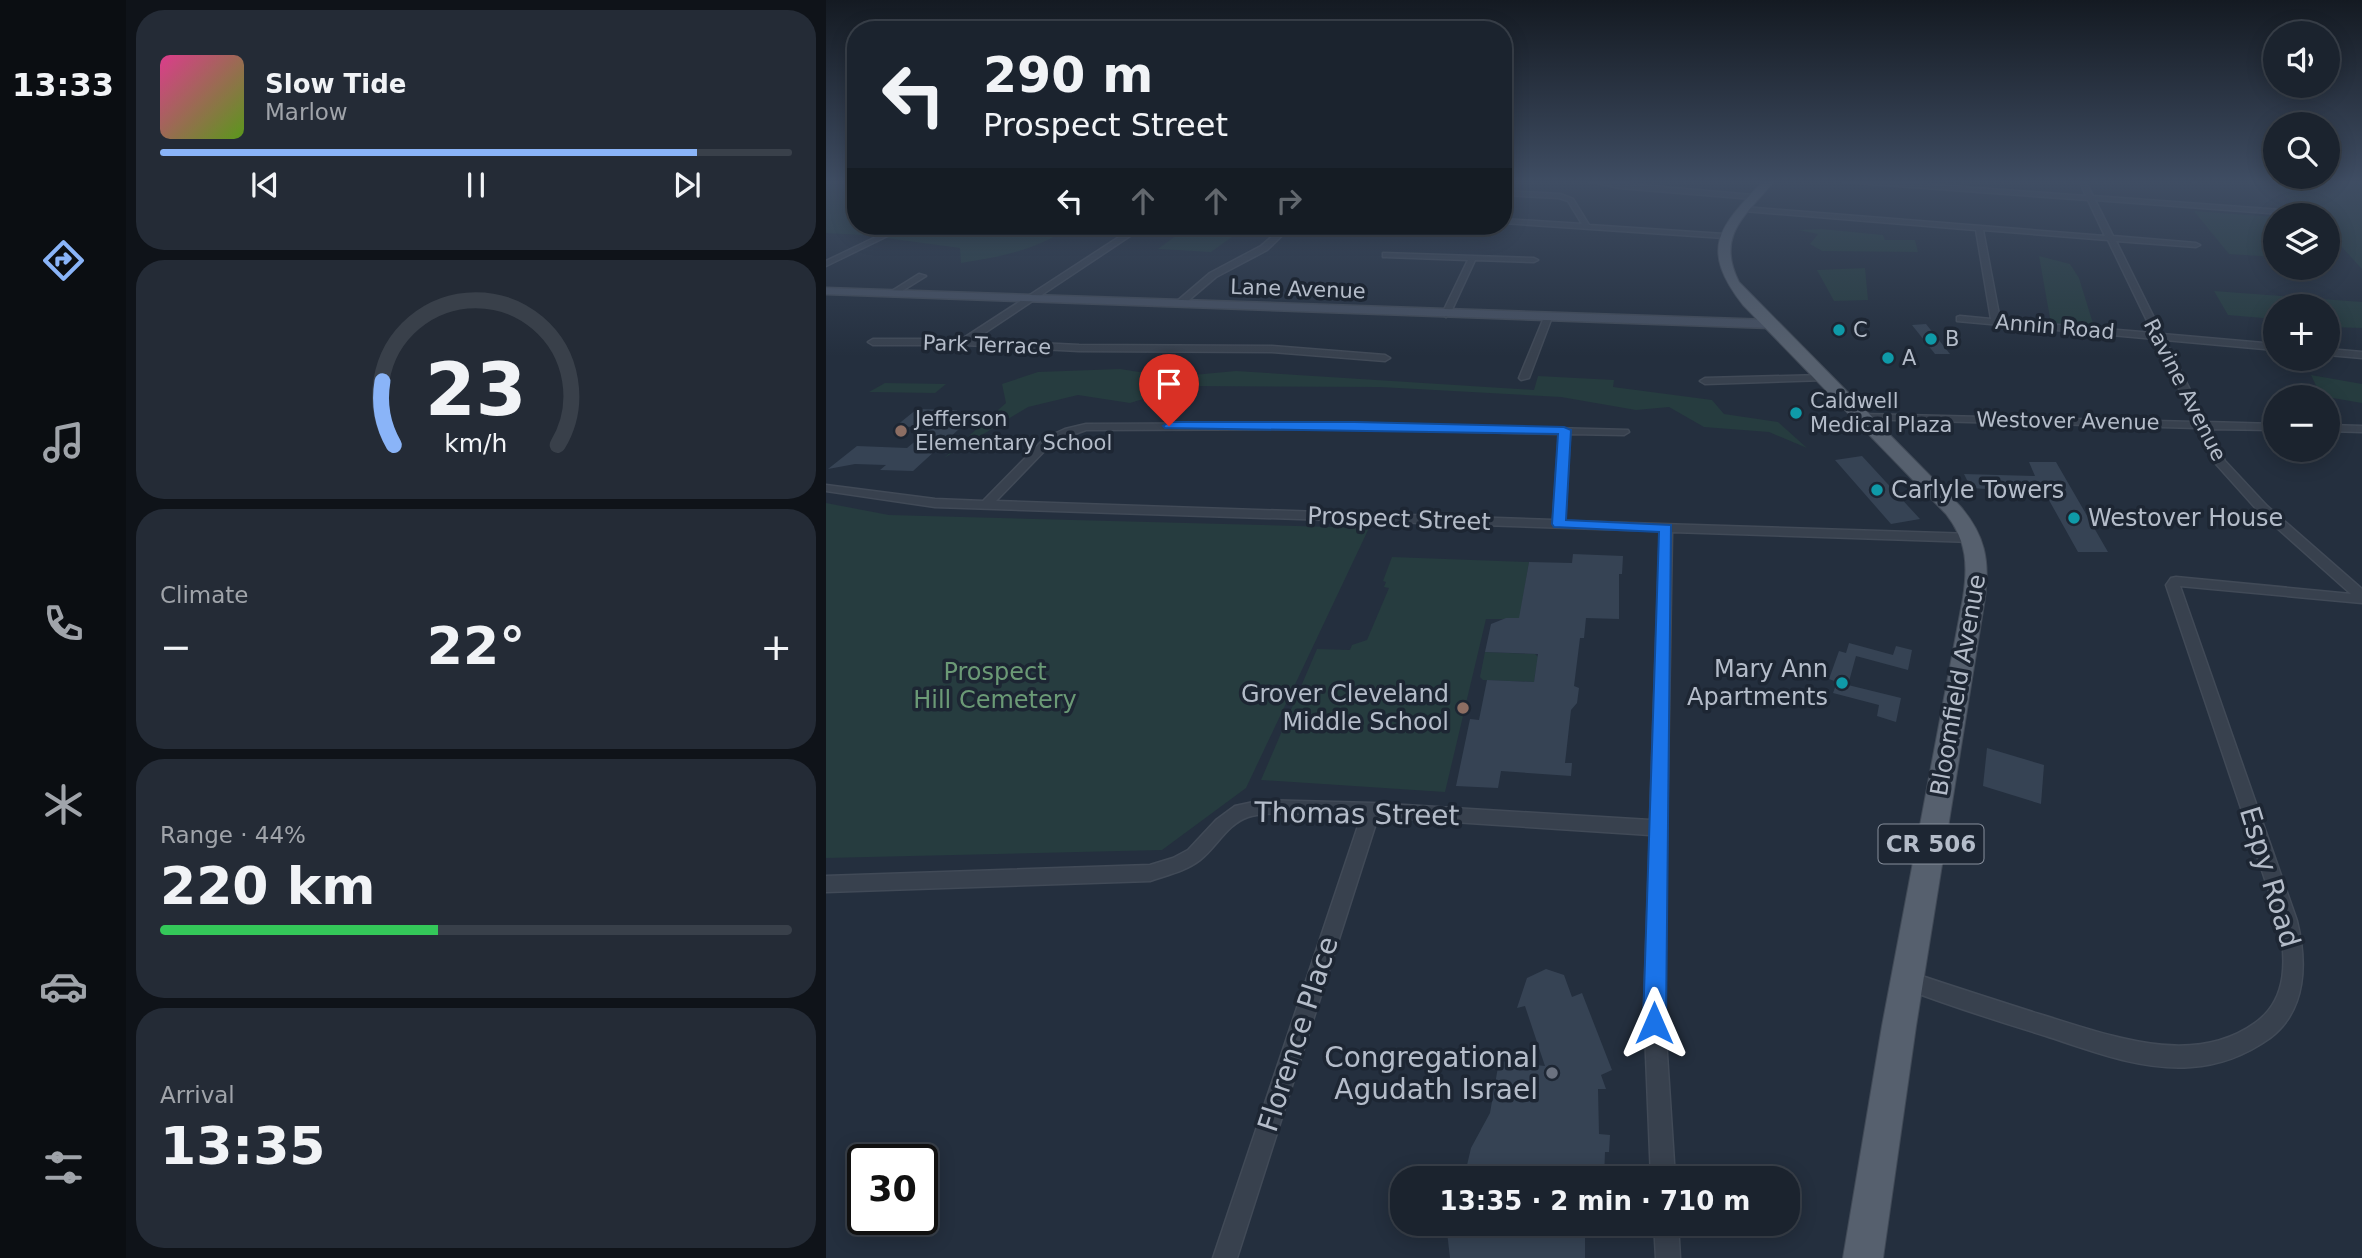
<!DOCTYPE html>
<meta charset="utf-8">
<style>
:root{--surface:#1b232e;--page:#242b36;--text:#f1f3f6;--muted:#a0a4aa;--line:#39404a;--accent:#8ab4f8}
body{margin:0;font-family:"DejaVu Sans",sans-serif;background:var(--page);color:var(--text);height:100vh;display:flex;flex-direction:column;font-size:26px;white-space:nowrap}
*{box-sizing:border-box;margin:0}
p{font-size:23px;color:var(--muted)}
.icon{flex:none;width:38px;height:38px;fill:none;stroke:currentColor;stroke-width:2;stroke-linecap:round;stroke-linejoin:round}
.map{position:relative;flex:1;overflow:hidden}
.side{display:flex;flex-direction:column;gap:10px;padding:10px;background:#0f1319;width:700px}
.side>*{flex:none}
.banner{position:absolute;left:21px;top:21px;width:665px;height:214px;border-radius:28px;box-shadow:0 4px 18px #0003,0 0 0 2px var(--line);background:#1b232e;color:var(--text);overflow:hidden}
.fabs{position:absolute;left:1437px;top:21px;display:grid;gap:14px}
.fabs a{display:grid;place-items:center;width:77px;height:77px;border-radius:50%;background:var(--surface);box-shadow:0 4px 18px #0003,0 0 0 2px var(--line);font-size:35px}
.speed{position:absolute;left:21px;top:1144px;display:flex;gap:14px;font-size:35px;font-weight:700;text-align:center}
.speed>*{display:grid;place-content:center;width:91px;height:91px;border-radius:50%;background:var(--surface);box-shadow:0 4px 18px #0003,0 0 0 2px var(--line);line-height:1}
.speed .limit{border:4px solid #111;border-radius:10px;background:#fff;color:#111}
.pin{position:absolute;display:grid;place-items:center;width:60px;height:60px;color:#fff;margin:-72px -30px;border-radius:50% 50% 50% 0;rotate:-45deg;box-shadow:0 0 7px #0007}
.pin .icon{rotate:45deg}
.me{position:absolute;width:77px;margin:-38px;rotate:0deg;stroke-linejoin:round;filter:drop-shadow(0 0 5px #0008)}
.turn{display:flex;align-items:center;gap:24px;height:147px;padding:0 21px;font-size:32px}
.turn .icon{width:91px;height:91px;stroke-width:2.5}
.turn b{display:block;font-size:49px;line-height:60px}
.lanes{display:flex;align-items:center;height:66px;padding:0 21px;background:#0003;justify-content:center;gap:35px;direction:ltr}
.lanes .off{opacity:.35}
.big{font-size:52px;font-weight:600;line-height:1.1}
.side .widget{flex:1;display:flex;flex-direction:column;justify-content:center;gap:10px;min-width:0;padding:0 24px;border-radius:28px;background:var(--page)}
.side .dial{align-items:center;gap:0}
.dial svg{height:182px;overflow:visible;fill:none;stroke:var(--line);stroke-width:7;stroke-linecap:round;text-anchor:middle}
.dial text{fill:var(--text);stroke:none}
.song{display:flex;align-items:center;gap:21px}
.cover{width:84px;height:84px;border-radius:10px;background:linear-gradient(135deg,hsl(330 70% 55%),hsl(90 70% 35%))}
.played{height:7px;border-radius:4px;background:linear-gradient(90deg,var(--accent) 85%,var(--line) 85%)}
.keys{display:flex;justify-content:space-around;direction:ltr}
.heat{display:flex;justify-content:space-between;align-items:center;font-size:38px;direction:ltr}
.charge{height:10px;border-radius:5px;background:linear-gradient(90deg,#34c759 44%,var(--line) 0)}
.trip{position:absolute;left:564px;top:1166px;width:410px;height:70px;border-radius:28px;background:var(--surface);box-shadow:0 4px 18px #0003,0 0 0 2px var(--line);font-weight:600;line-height:70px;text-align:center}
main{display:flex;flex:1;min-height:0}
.dock{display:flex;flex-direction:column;width:126px;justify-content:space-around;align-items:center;background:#0b0e12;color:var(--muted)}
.dock .icon{width:49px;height:49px}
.dock .active{color:var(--accent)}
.dock b{font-size:32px;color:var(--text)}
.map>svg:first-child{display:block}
</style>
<main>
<nav class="dock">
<b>13:33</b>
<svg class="icon active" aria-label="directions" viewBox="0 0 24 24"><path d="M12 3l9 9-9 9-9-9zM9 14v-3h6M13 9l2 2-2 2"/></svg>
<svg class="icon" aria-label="music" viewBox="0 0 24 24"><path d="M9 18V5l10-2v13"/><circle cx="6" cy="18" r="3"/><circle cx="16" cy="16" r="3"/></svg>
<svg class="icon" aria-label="phone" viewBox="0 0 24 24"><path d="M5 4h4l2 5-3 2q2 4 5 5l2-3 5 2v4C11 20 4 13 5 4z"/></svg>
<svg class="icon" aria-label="climate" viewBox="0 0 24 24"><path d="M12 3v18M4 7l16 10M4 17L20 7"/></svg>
<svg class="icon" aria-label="car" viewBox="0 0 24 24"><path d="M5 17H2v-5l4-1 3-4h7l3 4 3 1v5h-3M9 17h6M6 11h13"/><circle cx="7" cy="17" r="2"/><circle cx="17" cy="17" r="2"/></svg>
<svg class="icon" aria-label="filters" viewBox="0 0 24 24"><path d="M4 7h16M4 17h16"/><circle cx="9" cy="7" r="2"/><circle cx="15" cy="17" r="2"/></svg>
</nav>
<section class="side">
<div class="widget">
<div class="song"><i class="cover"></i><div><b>Slow Tide</b><p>Marlow</p></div></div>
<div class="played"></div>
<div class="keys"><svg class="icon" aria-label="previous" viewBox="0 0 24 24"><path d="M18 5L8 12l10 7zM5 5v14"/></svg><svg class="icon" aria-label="pause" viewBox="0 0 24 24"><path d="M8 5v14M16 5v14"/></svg><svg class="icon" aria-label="next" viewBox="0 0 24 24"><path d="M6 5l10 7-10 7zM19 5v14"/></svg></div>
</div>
<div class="widget dial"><svg viewBox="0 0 100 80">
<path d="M14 69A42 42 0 1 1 86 69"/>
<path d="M14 69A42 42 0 0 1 9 41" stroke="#8ab4f8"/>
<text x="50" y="56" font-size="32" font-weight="700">23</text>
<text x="50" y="72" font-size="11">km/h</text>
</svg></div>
<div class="widget"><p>Climate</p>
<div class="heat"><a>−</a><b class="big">22°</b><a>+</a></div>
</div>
<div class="widget"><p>Range · 44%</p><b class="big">220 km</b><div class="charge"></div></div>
<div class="widget"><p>Arrival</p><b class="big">13:35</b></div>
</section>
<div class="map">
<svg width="1536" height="1258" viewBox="0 0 1536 1258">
<rect width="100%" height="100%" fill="#242f3e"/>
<g fill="#263c3f">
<path d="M0,180H30V226H72L51,236L0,233Z"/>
<path d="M1440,180H1536V269L1502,232V215H1481Z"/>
<path d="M1368,211L1449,217V257L1403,254Z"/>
<path d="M85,226H245C212,250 174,257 135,263L134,248L60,238Z"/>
<path d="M363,226H421L385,252L332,249Z"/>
<path d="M996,229L1057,235L1059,240H1089L1092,252L996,251L984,244L992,234L972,230Z"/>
<path d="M1213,256L1244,264L1253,278L1269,330L1225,324Z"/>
<path d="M1039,268L1042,300L1008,301L991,270Z"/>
<path d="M1388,291L1536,302V328L1502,327V306H1449V319L1402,315Z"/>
<path d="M294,369L345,377L410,371L708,390L712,376L788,380L787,387L886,400L898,414L952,422L981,448L943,432L878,427L843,407L810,410L735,397L554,387L360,386L304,403L252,395L202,407L118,458L180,403L176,384L212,372Z"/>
<path d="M1485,375L1536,384V403L1495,396Z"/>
<path d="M59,383L120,384L109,393L43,392Z"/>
<path d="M0,503L63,515L543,528L420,788L336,850L0,858Z"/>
<path d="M566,557L703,562L696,604L722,619H660L619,792L435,780L491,649L524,650L526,645L541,640L563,588L558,587L560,582L557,581Z"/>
<path d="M659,652L709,654L712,657L708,682L657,680L654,677Z"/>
</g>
<g fill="#364354">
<path d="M1100,324L1124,354H1109L1086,325Z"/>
<path d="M91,409L130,410L144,419L87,471L54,470L60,465L29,464L2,469L31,446L81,448L105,428L70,426Z"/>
<path d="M1036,456L1094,519L1065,524L1009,460Z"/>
<path d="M1203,462H1230L1282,552H1252L1219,493L1145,488L1138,474L1209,476Z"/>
<path d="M747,554L797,556L796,574H793V619L760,618L758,638H754L748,686L753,688L751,703L745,710L739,763H746L745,776L675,771L672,788L630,786L644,719L653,720L661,680L708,682L712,654L659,652L665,624L680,618H693L703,562L746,563Z"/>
<path d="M1023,643L1067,655L1070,646L1086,650L1082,670L1030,656L1022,685L1075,698L1070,722L1051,716L1053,705L1007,693L1011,682L1003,679L1013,651L1020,653Z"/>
<path d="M1161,748L1218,765L1215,804L1157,786Z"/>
<path d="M720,969L738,975L746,997L756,993L786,1070L775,1075L780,1089H772L773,1134L784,1135L783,1152H779L778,1178H638L645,1148L664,1113L673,1061L719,1066L699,1006L691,1008L701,978Z"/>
<path d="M620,1223H759V1258H624Z"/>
</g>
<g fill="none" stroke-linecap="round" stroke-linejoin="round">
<defs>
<g id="street">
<path d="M758,180L927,195L930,197L927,199L793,188Z"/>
<path d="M1014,180H1043L1260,196L1253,180H1259L1267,196L1470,211L1474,213L1470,215L1269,200L1287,236L1370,243L1374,245L1370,247L1290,241L1336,334L1449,344V350L1339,340L1380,422L1449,424V430L1383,429L1399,461L1441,506L1536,589V603L1354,586L1471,921C1481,962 1481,1010 1444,1038C1420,1055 1395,1065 1365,1067C1316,1071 1266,1051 1220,1036C1171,1021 1122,1005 1074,987L1071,980L1074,973L1081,971C1125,986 1169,1000 1213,1014C1281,1034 1365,1069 1429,1023C1463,999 1460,958 1453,921L1340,585L1345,578L1350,577L1525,594L1433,512L1390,464L1372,428L1032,419V415L1036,414L1369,422L1329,339L1131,321V317L1134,316L1165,319L1150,230L918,211L914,209L918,207L1279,236L1262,200L1017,182ZM1157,230L1282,240L1327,333L1174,320Z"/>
<path d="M1365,180H1374L1368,182Z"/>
<path d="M677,191L734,194L747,199L763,225L898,234L902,236L898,238L677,223V219L756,224L742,201L733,198L677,195Z"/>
<path d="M73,226H82L0,266V261Z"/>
<path d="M310,226H319L148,340L253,345L446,346L559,355L564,358L559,361L446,352L253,351L138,345H47L42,342L47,339H136Z"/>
<path d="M458,226H466L441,250L390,277L356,306H350V302L384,273L435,246Z"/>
<path d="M557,253L708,258L712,260L708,262L649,260L624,314L620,317L616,314L642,260L560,257H557Z"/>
<path d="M93,274L100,276L68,296L61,294Z"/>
<path d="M719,315L726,317L703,378L695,380L693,378Z"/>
<path d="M1502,349L1536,352V358L1502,355Z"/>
<path d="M997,375L1000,376V380L879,384L874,381L879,378Z"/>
<path d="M529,423L802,430L803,432L798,435L744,434L739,521L1147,534L1153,538L1147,542L846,532L838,1007L849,1178H825L818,1007L824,835L552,817L411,1258H387L535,817C508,816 445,809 422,817C401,824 390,848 374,860C360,871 341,875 324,881L0,892V876L324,865L347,858L362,850L390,820L409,806L437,800L546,803L824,820L834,531L109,507L0,491V485L109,499L157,501L219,438L239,429L260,424ZM529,429L733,434L727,520L170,501L227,442L260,430Z"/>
<path d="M1502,425L1536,426V432L1502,431Z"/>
<path d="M828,1223H852L854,1258H830Z"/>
</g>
<path id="secondary" d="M0,288L944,320L950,324L944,328L0,294Z"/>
<path id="primary" d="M938,180H949C921,215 889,234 913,282L1134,506C1159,535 1164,560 1159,598L1090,1026L1057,1258H1017L1056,1026L1137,598C1142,565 1141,541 1120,514L917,305C872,247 894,227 938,180Z"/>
</defs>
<use href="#street" stroke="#414a57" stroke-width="3"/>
<use href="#secondary" stroke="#414a57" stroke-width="3"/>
<use href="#primary" stroke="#414a57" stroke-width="2"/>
<use href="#street" fill="#38414e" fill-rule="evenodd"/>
<use href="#secondary" fill="#465061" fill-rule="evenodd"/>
<use href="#primary" fill="#56606e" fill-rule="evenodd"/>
</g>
<linearGradient id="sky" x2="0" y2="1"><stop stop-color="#141a22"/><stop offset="0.51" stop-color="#3f4d63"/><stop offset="1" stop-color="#3f4d63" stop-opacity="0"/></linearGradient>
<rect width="1536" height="356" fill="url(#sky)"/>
<path fill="#1a73e8" stroke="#114b97" stroke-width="2" d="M343,422H529L738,427L745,430L740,520L845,525L840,1023L837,1031L828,1034L820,1031L817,1023L833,532L728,527L726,524L732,434L339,428L337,426Z"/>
<g fill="#0f9aa8" stroke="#1d2633" stroke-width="2.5">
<circle cx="1013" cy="330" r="7"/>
<circle cx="1105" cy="339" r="7"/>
<circle cx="1062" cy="358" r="7"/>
<circle cx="970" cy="413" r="7"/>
<circle cx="1051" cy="490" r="7"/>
<circle cx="1248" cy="518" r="7"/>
<circle cx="1016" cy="683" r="7"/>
</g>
<g fill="#8d6e63" stroke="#1d2633" stroke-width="2.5">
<circle cx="75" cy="431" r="7"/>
<circle cx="637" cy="708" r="7"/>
</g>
<circle fill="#6b7280" stroke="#1d2633" stroke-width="2.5" cx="726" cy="1073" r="7"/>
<g text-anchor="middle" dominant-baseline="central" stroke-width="7" stroke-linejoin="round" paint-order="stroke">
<g font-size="21" fill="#b4bcc9" stroke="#1d2633">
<text transform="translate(472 289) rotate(2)">Lane Avenue</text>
<text transform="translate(1229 327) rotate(5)">Annin Road</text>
<text transform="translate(161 345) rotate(2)">Park Terrace</text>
<text transform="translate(1359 390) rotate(63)">Ravine Avenue</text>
<text transform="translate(1242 421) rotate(1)">Westover Avenue</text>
</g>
<g font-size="21" fill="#b4bcc9" stroke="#1d2633" text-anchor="start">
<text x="1027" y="330">C</text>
<text x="1119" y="339">B</text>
<text x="1076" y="358">A</text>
<text x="984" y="401">Caldwell<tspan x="984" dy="24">Medical Plaza</tspan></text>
<text x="89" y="419">Jefferson<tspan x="89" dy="24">Elementary School</tspan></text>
</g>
<rect fill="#1d2633" stroke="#878f9c" stroke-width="2" x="1052.5" y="824.5" width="105" height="39" rx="5"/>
<g font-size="23" font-weight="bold" fill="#b4bcc9">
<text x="1105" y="844">CR 506</text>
</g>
<g font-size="24" fill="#b4bcc9" stroke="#1d2633" text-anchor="start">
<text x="1065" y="490">Carlyle Towers</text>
<text x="1262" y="518">Westover House</text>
<text x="1002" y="669" text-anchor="end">Mary Ann<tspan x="1002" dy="28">Apartments</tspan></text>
<text x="623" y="694" text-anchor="end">Grover Cleveland<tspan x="623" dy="28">Middle School</tspan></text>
</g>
<g font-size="24" fill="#b4bcc9" stroke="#1d2633">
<text transform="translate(573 519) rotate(2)">Prospect Street</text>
<text transform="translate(1132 685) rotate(-80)">Bloomfield Avenue</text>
</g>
<g font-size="24" fill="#6b9a76" stroke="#1d2633">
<text x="169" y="672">Prospect<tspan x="169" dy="28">Hill Cemetery</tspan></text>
</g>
<g font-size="28" fill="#b4bcc9" stroke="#1d2633">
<text transform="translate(531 814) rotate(1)">Thomas Street</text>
<text transform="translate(1444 877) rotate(73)">Espy Road</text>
<text transform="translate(472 1034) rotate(-72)">Florence Place</text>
</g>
<g font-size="28" fill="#b4bcc9" stroke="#1d2633" text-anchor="end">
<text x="712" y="1057">Congregational<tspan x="712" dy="32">Agudath Israel</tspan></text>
</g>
</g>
</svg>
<div class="fabs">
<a><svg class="icon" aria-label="sound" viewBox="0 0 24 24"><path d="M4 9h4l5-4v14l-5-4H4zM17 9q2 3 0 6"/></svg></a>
<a><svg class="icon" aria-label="search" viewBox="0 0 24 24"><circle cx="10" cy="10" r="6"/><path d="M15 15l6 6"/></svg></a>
<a><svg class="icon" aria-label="layers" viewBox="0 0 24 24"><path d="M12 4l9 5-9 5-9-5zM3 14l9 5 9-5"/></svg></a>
<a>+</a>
<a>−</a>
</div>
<div class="speed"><div class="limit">30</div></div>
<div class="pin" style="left:343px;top:426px;background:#d93025"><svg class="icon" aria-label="arrive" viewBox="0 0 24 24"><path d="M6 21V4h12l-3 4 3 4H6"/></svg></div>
<svg class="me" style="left:828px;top:1023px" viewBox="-20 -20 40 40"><path d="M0-17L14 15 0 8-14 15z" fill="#1a73e8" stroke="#fff" stroke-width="4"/></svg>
<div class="trip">13:35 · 2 min · 710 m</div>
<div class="banner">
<div class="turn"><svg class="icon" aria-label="left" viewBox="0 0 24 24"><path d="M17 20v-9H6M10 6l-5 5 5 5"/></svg><div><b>290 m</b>Prospect Street</div></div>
<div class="lanes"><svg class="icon" aria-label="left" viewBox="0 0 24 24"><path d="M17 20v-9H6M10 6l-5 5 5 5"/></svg><svg class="icon off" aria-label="ahead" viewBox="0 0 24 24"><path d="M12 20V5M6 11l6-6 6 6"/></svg><svg class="icon off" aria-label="ahead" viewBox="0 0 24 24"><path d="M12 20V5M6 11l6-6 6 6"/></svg><svg class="icon off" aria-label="right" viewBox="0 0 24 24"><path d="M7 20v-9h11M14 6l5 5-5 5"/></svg></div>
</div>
</div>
</main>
